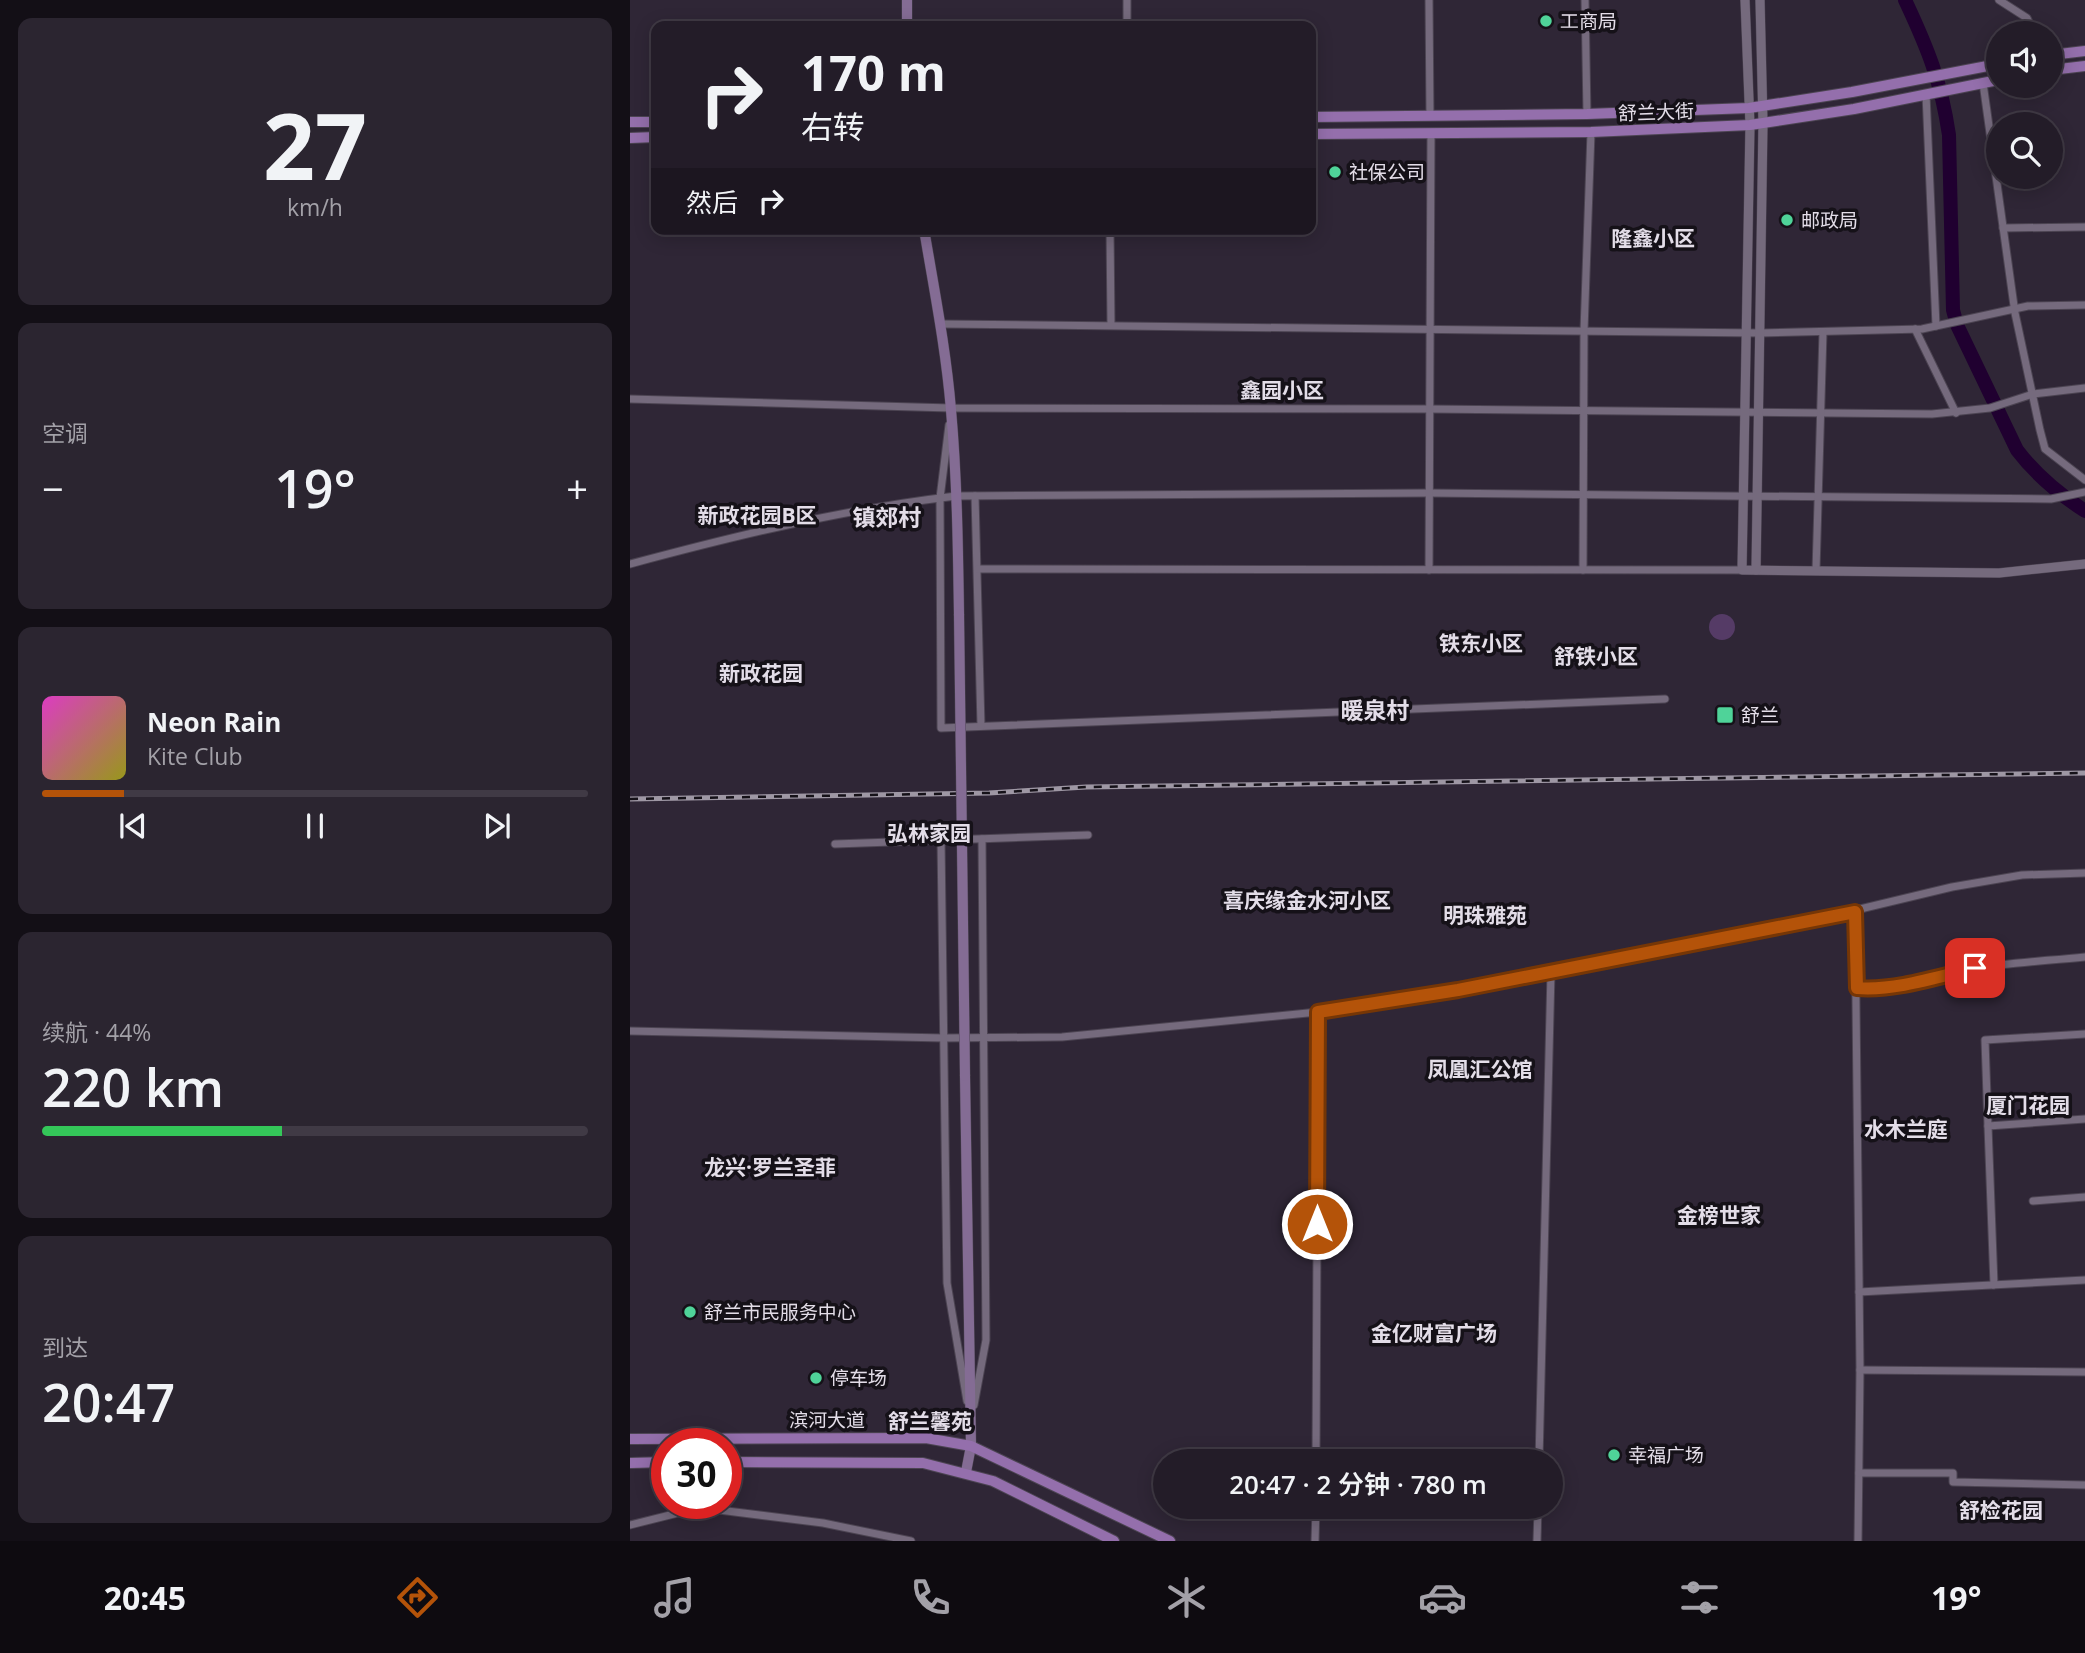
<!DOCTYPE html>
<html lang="zh">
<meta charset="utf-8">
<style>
:root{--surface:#231c28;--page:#2b2530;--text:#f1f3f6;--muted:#a3a1a8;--line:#403a45;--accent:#b45309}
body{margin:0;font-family:"Open Sans","Noto Sans SC",sans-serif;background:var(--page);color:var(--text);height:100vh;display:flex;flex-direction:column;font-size:26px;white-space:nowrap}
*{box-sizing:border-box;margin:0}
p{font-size:23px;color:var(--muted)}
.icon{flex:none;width:38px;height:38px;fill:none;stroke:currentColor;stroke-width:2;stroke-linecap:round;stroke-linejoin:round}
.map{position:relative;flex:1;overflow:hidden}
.details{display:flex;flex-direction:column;gap:18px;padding:18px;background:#130f16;width:630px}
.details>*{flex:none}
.guide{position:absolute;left:21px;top:21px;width:665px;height:214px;border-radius:14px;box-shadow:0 4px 18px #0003,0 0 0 2px var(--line);background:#231c28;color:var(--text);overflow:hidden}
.fabs{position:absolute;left:1356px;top:21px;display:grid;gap:14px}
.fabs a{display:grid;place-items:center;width:77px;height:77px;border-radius:50%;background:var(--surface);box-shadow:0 4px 18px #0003,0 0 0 2px var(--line);font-size:35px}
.speed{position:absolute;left:21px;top:1428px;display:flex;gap:14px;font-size:35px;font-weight:700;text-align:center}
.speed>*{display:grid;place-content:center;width:91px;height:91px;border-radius:50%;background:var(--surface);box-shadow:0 4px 18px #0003,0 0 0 2px var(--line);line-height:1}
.speed .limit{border:10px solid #d22;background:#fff;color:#111}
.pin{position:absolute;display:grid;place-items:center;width:60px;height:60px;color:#fff;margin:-30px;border-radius:14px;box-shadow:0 4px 10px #0006}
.me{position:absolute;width:77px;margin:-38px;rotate:0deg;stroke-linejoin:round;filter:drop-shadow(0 0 5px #0008)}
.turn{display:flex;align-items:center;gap:24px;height:147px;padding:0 35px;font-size:32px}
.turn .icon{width:91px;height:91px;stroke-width:2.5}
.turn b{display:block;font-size:49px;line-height:60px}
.then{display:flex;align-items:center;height:66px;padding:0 35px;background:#0003;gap:14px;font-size:26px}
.big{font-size:52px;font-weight:600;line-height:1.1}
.details .widget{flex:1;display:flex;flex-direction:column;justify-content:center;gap:10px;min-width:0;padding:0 24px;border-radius:14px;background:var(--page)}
.details .dial{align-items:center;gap:0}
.dial b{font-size:91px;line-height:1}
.song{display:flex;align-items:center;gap:21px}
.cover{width:84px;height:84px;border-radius:10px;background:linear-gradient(135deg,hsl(310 70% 55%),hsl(60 70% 35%))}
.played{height:7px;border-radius:4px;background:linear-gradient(90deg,var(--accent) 15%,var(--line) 15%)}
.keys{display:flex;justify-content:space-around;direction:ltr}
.heat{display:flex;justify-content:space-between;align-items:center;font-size:38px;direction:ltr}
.charge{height:10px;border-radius:5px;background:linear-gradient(90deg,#34c759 44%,var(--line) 0)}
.trip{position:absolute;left:523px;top:1449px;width:410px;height:70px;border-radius:35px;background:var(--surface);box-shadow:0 4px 18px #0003,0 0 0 2px var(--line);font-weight:600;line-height:70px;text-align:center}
.tabs{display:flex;height:112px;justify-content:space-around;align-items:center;background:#0e0b10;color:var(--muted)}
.tabs .icon{width:49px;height:49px}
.tabs .selected{color:var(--accent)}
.tabs b{font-size:32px;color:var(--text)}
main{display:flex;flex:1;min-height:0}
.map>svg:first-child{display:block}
</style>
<main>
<section class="details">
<div class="widget dial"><b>27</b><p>km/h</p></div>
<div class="widget"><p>空调</p>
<div class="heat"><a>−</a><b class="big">19°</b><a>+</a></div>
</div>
<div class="widget">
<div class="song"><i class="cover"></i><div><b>Neon Rain</b><p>Kite Club</p></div></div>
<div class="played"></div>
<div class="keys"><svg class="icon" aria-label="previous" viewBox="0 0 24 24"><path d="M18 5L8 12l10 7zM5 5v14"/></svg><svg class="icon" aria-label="pause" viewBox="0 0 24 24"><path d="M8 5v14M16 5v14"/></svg><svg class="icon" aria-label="next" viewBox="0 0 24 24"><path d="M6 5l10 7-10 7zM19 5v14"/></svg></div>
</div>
<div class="widget"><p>续航 · 44%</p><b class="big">220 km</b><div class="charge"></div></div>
<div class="widget"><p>到达</p><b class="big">20:47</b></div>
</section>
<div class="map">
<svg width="1455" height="1541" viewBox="0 0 1455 1541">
<rect width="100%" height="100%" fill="#2f2636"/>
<circle fill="#553b66" cx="1092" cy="627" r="13"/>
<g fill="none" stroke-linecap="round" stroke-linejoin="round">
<path stroke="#200030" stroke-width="14" d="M1275,0C1298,49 1311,81 1319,135L1323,310L1327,325L1387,450C1406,475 1429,494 1455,511"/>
<defs>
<g id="minor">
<path d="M497,0V26"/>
<path d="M799,0L800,116"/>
<path d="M955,0L957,114"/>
<path d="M1369,0L1397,18L1404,33"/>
<path d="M1353,83L1385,313L1410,430L1415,449L1455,480"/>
<path d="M1296,94L1306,326"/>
<path d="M1373,228L1455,227"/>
<path d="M480,229L481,325"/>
<path d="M311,324L1130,333L1292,329L1398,306L1455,305"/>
<path d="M1285,329L1326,413"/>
<path d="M0,399L321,408L799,409L1302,414L1360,408L1403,394L1455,388"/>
<path d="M319,425L310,498L311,728L1035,699"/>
<path d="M345,496L351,726"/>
<path d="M0,564C108,535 215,509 326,496L799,493L1421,499L1455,492"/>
<path d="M348,569L1112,570"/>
<path d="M799,570L801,133"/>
<path d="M953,570L954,331L961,132"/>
<path d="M1186,571L1193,332"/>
<path d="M311,840L317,1283L337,1401"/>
<path d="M205,844L458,835"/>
<path d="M1225,912L1230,1370L1228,1541"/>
<path d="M1227,988C1265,991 1305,976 1343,969C1380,962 1418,961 1455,957"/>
<path d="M0,1031L314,1038L432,1037L688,1012L828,990L1180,921L1322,887L1392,875L1455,873"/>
<path d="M1455,1034L1355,1040L1358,1126L1455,1119"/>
<path d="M1358,1126L1364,1285"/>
<path d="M1403,1201L1455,1197"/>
<path d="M1229,1292L1455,1280"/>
<path d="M1230,1370L1455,1372"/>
<path d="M344,1405L356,1340L352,839"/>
<path d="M686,1461L688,1012"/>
<path d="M909,1461L921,972"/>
<path d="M1229,1473H1323V1482L1455,1485"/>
<path d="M0,1525L48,1513L81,1509L193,1523L281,1541"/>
<path d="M685,1541L686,1507"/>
<path d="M907,1541L908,1507"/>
</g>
<g id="tertiary">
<path d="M1115,0L1120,125L1112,570L1369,573L1455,564"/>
<path d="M1126,570L1133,123L1130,0"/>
</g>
<g id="secondary">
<path d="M277,26V0"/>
<path d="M294,229C304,289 316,349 321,410C327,478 328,546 329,614"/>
<path d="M335,1076L341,1446L336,1472"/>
</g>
<g id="primary">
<path d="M1421,55L1455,51"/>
<path d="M1421,70L1455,66"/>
<path d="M681,117L957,114L1119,108L1222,92L1368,64"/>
<path d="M0,122H26"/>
<path d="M681,134L961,132L1120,125L1224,109L1368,80"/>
<path d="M0,138L26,137"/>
<path d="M0,1439L296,1438L341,1446L540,1541"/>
<path d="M96,1462L293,1463L363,1481L484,1541"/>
<path d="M0,1463L37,1462"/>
</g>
</defs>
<use href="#minor" stroke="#4c4452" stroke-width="9"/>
<use href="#tertiary" stroke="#4c4452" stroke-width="10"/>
<use href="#secondary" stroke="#4c4452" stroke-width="11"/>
<use href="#primary" stroke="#4c4452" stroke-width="12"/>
<use href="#minor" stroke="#756a7d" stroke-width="7"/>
<use href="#tertiary" stroke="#756a7d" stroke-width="9"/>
<use href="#secondary" stroke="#846c94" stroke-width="10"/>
<use href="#primary" stroke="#946fac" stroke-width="10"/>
<defs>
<path id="rail" d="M0,799L359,793L456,787L1455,773"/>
</defs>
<use href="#rail" stroke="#9e97a4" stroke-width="5"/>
<use href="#rail" stroke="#151118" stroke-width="2.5" stroke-dasharray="8" stroke-linecap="butt"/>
<defs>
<path id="secondary-bridge" d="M329,614L335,1076"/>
</defs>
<use href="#secondary-bridge" stroke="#4c4452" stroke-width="11" stroke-linecap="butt"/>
<use href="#secondary-bridge" stroke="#846c94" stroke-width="10"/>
</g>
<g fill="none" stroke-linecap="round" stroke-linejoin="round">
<defs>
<path id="route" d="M687,1224L688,1012L828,990L1225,912L1227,988C1265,991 1307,977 1345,968"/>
</defs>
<use href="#route" stroke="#753606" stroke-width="18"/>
<use href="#route" stroke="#b45309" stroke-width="12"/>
</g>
<g fill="#4fd399" stroke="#151118" stroke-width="2.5">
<circle cx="916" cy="21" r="7"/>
<circle cx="705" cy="172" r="7"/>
<circle cx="1157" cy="220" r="7"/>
<rect x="1086" y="706" width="18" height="18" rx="3.5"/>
<circle cx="60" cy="1312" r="7"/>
<circle cx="186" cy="1378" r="7"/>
<circle cx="984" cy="1455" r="7"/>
</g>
<g text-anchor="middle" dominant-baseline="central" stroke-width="7" stroke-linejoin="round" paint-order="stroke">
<g font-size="19" fill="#e3dde8" stroke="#151118" text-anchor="start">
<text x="930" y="21">工商局</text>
<text x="719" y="172">社保公司</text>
<text x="1171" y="220">邮政局</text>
<text x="1111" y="715">舒兰</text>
<text x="74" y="1312">舒兰市民服务中心</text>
<text x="200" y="1378">停车场</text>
<text x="998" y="1455">幸福广场</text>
</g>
<g font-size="19" fill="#e3dde8" stroke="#151118">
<text transform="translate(1026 112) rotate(-2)">舒兰大街</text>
<text x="197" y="1420">滨河大道</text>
</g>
<g font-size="21" font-weight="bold" fill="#e3dde8" stroke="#151118">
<text x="1023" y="238">隆鑫小区</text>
<text x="652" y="390">鑫园小区</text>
<text x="127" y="515">新政花园B区</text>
<text x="851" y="643">铁东小区</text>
<text x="966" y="656">舒铁小区</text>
<text x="131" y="673">新政花园</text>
<text x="299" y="833">弘林家园</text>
<text x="677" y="900">喜庆缘金水河小区</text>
<text x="855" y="915">明珠雅苑</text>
<text x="850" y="1069">凤凰汇公馆</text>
<text x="1398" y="1105">厦门花园</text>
<text x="1276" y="1129">水木兰庭</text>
<text x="140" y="1167">龙兴·罗兰圣菲</text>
<text x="1089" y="1215">金榜世家</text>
<text x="804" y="1333">金亿财富广场</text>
<text x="300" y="1421">舒兰馨苑</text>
<text x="1371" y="1510">舒检花园</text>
</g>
<g font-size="23" font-weight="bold" fill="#e3dde8" stroke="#151118">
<text x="257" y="517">镇郊村</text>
<text x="745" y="710">暖泉村</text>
</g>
</g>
</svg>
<div class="fabs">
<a><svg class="icon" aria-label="sound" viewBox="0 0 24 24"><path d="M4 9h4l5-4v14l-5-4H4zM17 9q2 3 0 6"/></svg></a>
<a><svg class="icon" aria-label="search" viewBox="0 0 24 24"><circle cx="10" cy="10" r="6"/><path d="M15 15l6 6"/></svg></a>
</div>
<div class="speed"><div class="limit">30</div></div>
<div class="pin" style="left:1345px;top:968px;background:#d93025"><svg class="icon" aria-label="arrive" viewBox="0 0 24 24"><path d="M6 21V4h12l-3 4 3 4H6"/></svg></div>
<svg class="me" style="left:687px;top:1224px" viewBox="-20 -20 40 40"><circle r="17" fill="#b45309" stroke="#fff" stroke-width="3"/><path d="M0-11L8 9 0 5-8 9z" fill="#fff"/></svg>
<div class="trip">20:47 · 2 分钟 · 780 m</div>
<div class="guide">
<div class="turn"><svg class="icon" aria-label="right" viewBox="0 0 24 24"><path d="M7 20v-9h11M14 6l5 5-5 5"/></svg><div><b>170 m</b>右转</div></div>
<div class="then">然后<svg class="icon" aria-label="right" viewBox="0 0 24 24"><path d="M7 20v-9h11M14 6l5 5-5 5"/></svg></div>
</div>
</div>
</main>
<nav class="tabs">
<b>20:45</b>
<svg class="icon selected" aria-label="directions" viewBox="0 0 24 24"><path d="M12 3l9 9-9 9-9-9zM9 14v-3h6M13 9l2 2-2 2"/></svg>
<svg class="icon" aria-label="music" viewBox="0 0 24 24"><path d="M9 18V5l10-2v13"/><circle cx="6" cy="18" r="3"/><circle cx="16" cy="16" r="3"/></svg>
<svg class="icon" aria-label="phone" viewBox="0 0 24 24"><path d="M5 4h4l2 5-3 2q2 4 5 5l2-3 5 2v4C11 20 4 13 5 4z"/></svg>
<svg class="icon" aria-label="climate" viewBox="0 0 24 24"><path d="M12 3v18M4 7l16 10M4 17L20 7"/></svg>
<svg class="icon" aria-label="car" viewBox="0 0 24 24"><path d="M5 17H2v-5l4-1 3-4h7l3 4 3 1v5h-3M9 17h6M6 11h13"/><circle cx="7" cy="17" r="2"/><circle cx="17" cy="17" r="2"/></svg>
<svg class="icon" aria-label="filters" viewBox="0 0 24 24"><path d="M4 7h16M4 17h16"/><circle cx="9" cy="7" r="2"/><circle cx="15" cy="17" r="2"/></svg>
<b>19°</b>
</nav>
